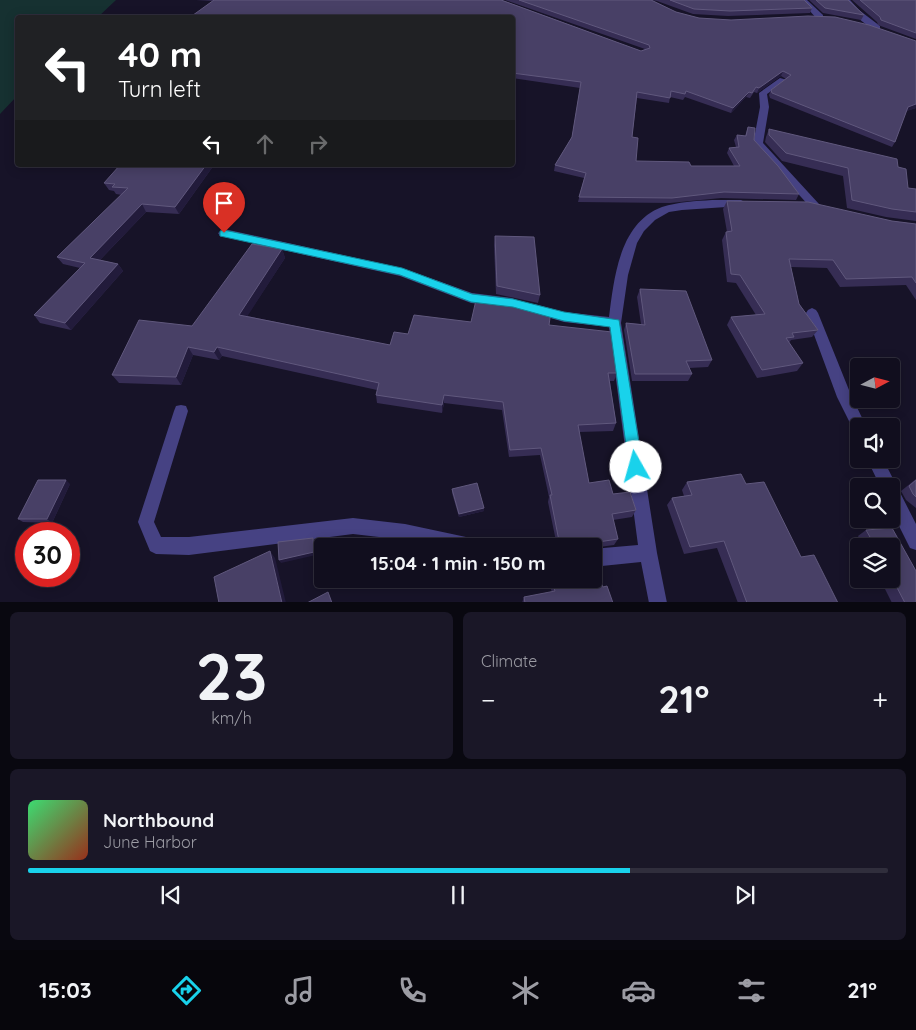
<!DOCTYPE html>
<meta charset="utf-8">
<style>
:root{--surface:#110e1e;--page:#1a1727;--text:#f1f3f6;--muted:#9c9ca4;--line:#302e3c;--accent:#19d2eb}
body{margin:0;font-family:Quicksand,sans-serif;background:var(--page);color:var(--text);height:100vh;display:flex;flex-direction:column;font-size:19px;white-space:nowrap}
*{box-sizing:border-box;margin:0}
p{font-size:16px;color:var(--muted)}
.icon{flex:none;width:28px;height:28px;fill:none;stroke:currentColor;stroke-width:2;stroke-linecap:round;stroke-linejoin:round}
.map{position:relative;height:602px;overflow:hidden}
.side{display:flex;flex-direction:column;gap:10px;padding:10px;background:#090810;flex:1}
.side>*{flex:none}
.top-card{position:absolute;left:15px;top:15px;width:500px;height:152px;border-radius:5px;box-shadow:0 2px 12px #0003,0 0 0 1px var(--line);background:#202124;color:#fff;overflow:hidden}
.needle{width:32px;rotate:83deg}
.fabs{position:absolute;left:850px;top:358px;display:grid;gap:10px}
.fabs a{display:grid;place-items:center;width:50px;height:50px;border-radius:5px;background:var(--surface);box-shadow:0 2px 12px #0003,0 0 0 1px var(--line);font-size:25px}
.speed{position:absolute;left:15px;top:522px;display:flex;gap:10px;font-size:25px;font-weight:700;text-align:center}
.speed>*{display:grid;place-content:center;width:65px;height:65px;border-radius:50%;background:var(--surface);box-shadow:0 2px 12px #0003,0 0 0 1px var(--line);line-height:1}
.speed .limit{border:8px solid #d22;background:#fff;color:#111}
.pin{position:absolute;display:grid;place-items:center;width:42px;height:42px;color:#fff;margin:-51px -21px;border-radius:50% 50% 50% 0;rotate:-45deg;box-shadow:0 0 5px #0007}
.pin .icon{rotate:45deg}
.me{position:absolute;width:55px;margin:-28px;rotate:353deg;stroke-linejoin:round;filter:drop-shadow(0 0 4px #0008)}
.turn{display:flex;align-items:center;gap:18px;height:105px;padding:0 20px;font-size:22px}
.turn .icon{width:65px;height:65px;stroke-width:2.5}
.turn b{display:block;font-size:35px;line-height:42px}
.lanes{display:flex;align-items:center;height:48px;padding:0 20px;background:#0003;justify-content:center;gap:25px;direction:ltr}
.lanes .off{opacity:.35}
.big{font-size:38px;font-weight:700;line-height:1.1}
.side .card{flex:1;display:flex;flex-direction:column;justify-content:center;gap:8px;min-width:0;padding:0 18px;border-radius:8px;background:var(--page)}
.side .dial{align-items:center;gap:0}
.dial b{font-size:65px;line-height:1}
.song{display:flex;align-items:center;gap:15px}
.cover{width:60px;height:60px;border-radius:8px;background:linear-gradient(135deg,hsl(140 70% 55%),hsl(10 70% 35%))}
.played{height:5px;border-radius:2px;background:linear-gradient(90deg,var(--accent) 70%,var(--line) 70%)}
.keys{display:flex;justify-content:space-around;direction:ltr}
.heat{display:flex;justify-content:space-between;align-items:center;font-size:28px;direction:ltr}
.side .tiles{flex:1;display:grid;gap:10px;grid-template-columns:1fr 1fr}
.card:last-child{grid-column:span 2}
.trip{position:absolute;left:314px;top:538px;width:288px;height:50px;border-radius:5px;background:var(--surface);box-shadow:0 2px 12px #0003,0 0 0 1px var(--line);font-weight:700;line-height:50px;text-align:center}
.menu{display:flex;height:80px;justify-content:space-around;align-items:center;background:#07060c;color:var(--muted)}
.menu .icon{width:35px;height:35px}
.menu .on{color:var(--accent)}
.menu b{font-size:22px;color:var(--text)}
.map>svg:first-child{display:block}
</style>
<div class="map">
<svg width="916" height="603" viewBox="0 0 916 603">
<rect width="100%" height="100%" fill="#171328"/>
<path fill="#163131" d="M0,0H116L98,17L18,18L17,96L0,114Z"/>
<g fill="none" stroke-linecap="round" stroke-linejoin="round">
<g fill="#464283" fill-rule="evenodd">
<path d="M812,308L816,310L818,313L851,395L866,426H859V433L854,431L837,397L806,313L808,310Z"/>
<path d="M867,459H883L916,524V550L910,548L891,510V486H880Z"/>
</g>
<g fill="#464283" fill-rule="evenodd">
<path d="M800,0H807L823,15V19H817Z"/>
<path d="M843,0H850L859,10L880,26V30C868,31 849,9 843,0Z"/>
<path d="M780,78L787,80L767,94L769,107L763,143L819,204L820,206L819,208H811L753,144L760,107L759,93Z"/>
<path d="M712,200H741L746,203L741,206L682,210L669,212L655,220L644,231L637,243L628,275L621,323L657,553L667,603H649L641,562L592,567V549L638,545L609,327L564,322L530,312L528,309L530,306L534,304L564,312L609,317C614,279 619,223 662,207C678,202 696,201 712,200Z"/>
<path d="M224,229L402,268L472,293L512,298L516,300L518,303L516,306L512,308L471,303L400,276L220,236L218,233Z"/>
<path d="M181,405L186,406L188,411L154,522L161,537H189L353,518L405,524L466,537L472,540L474,546H430L405,540L353,534L189,555L156,554L150,551L138,522L174,411L176,406Z"/>
</g>
</g>
<g fill="#362d54">
<path d="M196,0H502L641,51L645,49L505,0H804L812,8L810,13L728,16L693,14L657,1L652,0L676,12L699,18L916,41V108L906,111L895,142L892,147L770,98L769,95L771,90L786,79L781,76L757,93L754,92L750,98L746,97L731,113L685,97L683,100L670,97L669,103L637,98L632,137L636,161L691,166H734L727,153L729,148L736,147L734,140L737,135L745,136L748,127L754,140L799,194L796,200L721,198L670,203L578,202L584,178L554,171L555,165L572,137L580,88L512,78V18Z"/>
<path d="M809,0H848L864,15L861,20L823,13Z"/>
<path d="M852,0H916V39L878,25L877,22Z"/>
<path d="M769,129L898,167L908,188L916,189V221L886,217L847,208L843,176L782,161L765,142L766,137Z"/>
<path d="M214,165L179,214L146,212L100,260L118,264L123,271L71,330L40,323L34,315L80,268L63,264L57,257L122,195L116,194L114,191L109,190L104,183Z"/>
<path d="M727,201L916,224V300L906,285L840,287L827,268L791,267L799,304L818,330L812,337L791,340L789,343L803,363L797,371L757,378L727,325L731,317L756,315L736,283L727,282L722,240L726,232H727L723,209Z"/>
<path d="M495,236L540,295L538,303L496,294L494,245Z"/>
<path d="M282,249L285,258L247,316L390,345L408,334L471,322L497,304L498,299L549,325L617,373L614,381H610L616,423L613,431L579,432L589,483L613,494L636,510L632,517L613,520L618,539L614,545L592,548V546H557L548,502L549,497L540,455L509,457L502,410L444,403L442,413L377,403L376,395L377,390L222,356L219,360L193,355L181,385L119,383L112,375L192,326Z"/>
<path d="M640,289L712,360L708,367L689,368L692,374L688,381H632L624,330L626,323L641,324L637,297Z"/>
<path d="M916,479V508L906,500L901,491Z"/>
<path d="M687,482L746,484L801,557L838,603H738L717,548L684,554L667,505L672,498L684,496L682,490Z"/>
<path d="M70,484L52,523L23,522L18,519Z"/>
<path d="M452,489L484,508V511L459,517L452,493Z"/>
<path d="M892,528L916,571V603H892L880,579H891V546H863L858,536L866,530Z"/>
<path d="M547,579H592L603,587L613,603H522L524,597L552,592Z"/>
</g>
<g fill="#221b3b">
<path d="M783,71L781,76L757,93L759,88Z"/>
<path d="M749,92L746,97L731,113L733,108Z"/>
<path d="M916,104V108L904,112L908,107Z"/>
<path d="M206,165H214L179,214L175,207Z"/>
<path d="M142,204L146,212L95,265L90,258Z"/>
<path d="M282,249L285,258L243,323L239,315Z"/>
<path d="M118,264L123,271L71,330L65,323Z"/>
<path d="M188,347L193,355L181,385L176,377Z"/>
<path d="M217,347L222,356L219,360L214,352Z"/>
<path d="M444,395V403L442,413V405Z"/>
<path d="M66,480L70,484L52,523L47,519Z"/>
<path d="M484,508V511L459,517V514Z"/>
<path d="M313,538L315,541L316,555L281,563L279,560Z"/>
<path d="M270,551L275,558L286,603H282Z"/>
</g>
<g fill="#484066" stroke="#60587d">
<path d="M214,0H501L641,51L650,48L649,45L519,0H651L676,12L699,18L731,20L808,16L835,17L869,25L916,41V104L908,107L895,142L772,93L771,90L791,75L783,71L759,88L756,87L752,93L749,92L733,108L686,91L685,94L671,91L670,98L637,92L632,137L638,138L636,161L689,162L691,166H740L729,148L739,147L737,135L746,136L748,127L755,128L754,140L778,166L799,194L724,192L672,198L579,197L586,173L555,165L572,137L581,82L512,73V18H189Z"/>
<path d="M670,0H804L812,8L730,11L694,9Z"/>
<path d="M816,0H848L864,15L825,8Z"/>
<path d="M860,0H916V33L881,20L880,17Z"/>
<path d="M769,129L897,159L898,167L906,169L908,188L916,189V212L892,209L852,200L848,168L786,153L769,135Z"/>
<path d="M120,165H206L175,207L142,204L90,258L118,264L65,323L34,315L85,263L57,257L128,188L112,187L115,184L104,183Z"/>
<path d="M727,201L808,202L892,221L916,224V283L912,277L846,279L833,260L789,259L799,304L818,330L792,333L794,337L786,338L803,363L762,370L731,317L765,314L740,275L731,274L726,232L732,231Z"/>
<path d="M495,236L534,237L540,295L497,286Z"/>
<path d="M252,244L282,249L239,315L390,345L394,332L408,334L414,315L471,322L476,300L498,304V299L551,311L549,325L612,332L617,373H608L616,423L578,425L589,483L609,480L613,494L630,492L636,510L612,514L618,539L585,544L586,546H560L550,495H552L541,448L510,450L503,402L444,395L442,405L376,395L379,383L217,347L214,352L188,347L176,377L112,375L139,320L192,326Z"/>
<path d="M640,289L686,291L712,360L686,361L692,374H635L626,323L645,325Z"/>
<path d="M741,474L746,484L764,482L801,557L814,555L838,603H747L724,541L690,547L672,498L692,495L687,482Z"/>
<path d="M38,480H66L47,519H18Z"/>
<path d="M916,480V497L913,494L909,486Z"/>
<path d="M477,483L484,508L459,514L452,489Z"/>
<path d="M892,528L916,571V603H905L891,576V546H875L866,530Z"/>
<path d="M313,538L314,552L279,560L278,542Z"/>
<path d="M270,551L282,603H219L214,577Z"/>
<path d="M592,562L603,587L607,586L613,603H525L524,597L555,591L551,579H592Z"/>
<path d="M328,592L332,603H307Z"/>
</g>
<path fill="#19d2eb" stroke="#108899" d="M224,230L402,268L472,294L513,299L564,312L619,320L643,467L641,471L636,473L631,471L629,467L610,327L564,321L513,307L471,302L400,275L220,236V231Z"/>
</svg>
<div class="fabs">
<a><svg class="needle" viewBox="-14 -14 28 28"><path d="M0-13l5 13h-10z" fill="#e53935"/><path d="M0 13l5-13h-10z" fill="#9c9ca4"/></svg></a>
<a><svg class="icon" aria-label="sound" viewBox="0 0 24 24"><path d="M4 9h4l5-4v14l-5-4H4zM17 9q2 3 0 6"/></svg></a>
<a><svg class="icon" aria-label="search" viewBox="0 0 24 24"><circle cx="10" cy="10" r="6"/><path d="M15 15l6 6"/></svg></a>
<a><svg class="icon" aria-label="layers" viewBox="0 0 24 24"><path d="M12 4l9 5-9 5-9-5zM3 14l9 5 9-5"/></svg></a>
</div>
<div class="speed"><div class="limit">30</div></div>
<div class="pin" style="left:224px;top:233px;background:#d93025"><svg class="icon" aria-label="arrive" viewBox="0 0 24 24"><path d="M6 21V4h12l-3 4 3 4H6"/></svg></div>
<svg class="me" style="left:636px;top:467px" viewBox="-20 -20 40 40"><circle r="19" fill="#fff"/><path d="M0-13L10 11 0 6-10 11z" fill="#19d2eb"/></svg>
<div class="trip">15:04 · 1 min · 150 m</div>
<div class="top-card">
<div class="turn"><svg class="icon" aria-label="left" viewBox="0 0 24 24"><path d="M17 20v-9H6M10 6l-5 5 5 5"/></svg><div><b>40 m</b>Turn left</div></div>
<div class="lanes"><svg class="icon" aria-label="left" viewBox="0 0 24 24"><path d="M17 20v-9H6M10 6l-5 5 5 5"/></svg><svg class="icon off" aria-label="ahead" viewBox="0 0 24 24"><path d="M12 20V5M6 11l6-6 6 6"/></svg><svg class="icon off" aria-label="right" viewBox="0 0 24 24"><path d="M7 20v-9h11M14 6l5 5-5 5"/></svg></div>
</div>
</div>
<section class="side">
<div class="tiles">
<div class="card dial"><b>23</b><p>km/h</p></div>
<div class="card"><p>Climate</p>
<div class="heat"><a>−</a><b class="big">21°</b><a>+</a></div>
</div>
<div class="card">
<div class="song"><i class="cover"></i><div><b>Northbound</b><p>June Harbor</p></div></div>
<div class="played"></div>
<div class="keys"><svg class="icon" aria-label="previous" viewBox="0 0 24 24"><path d="M18 5L8 12l10 7zM5 5v14"/></svg><svg class="icon" aria-label="pause" viewBox="0 0 24 24"><path d="M8 5v14M16 5v14"/></svg><svg class="icon" aria-label="next" viewBox="0 0 24 24"><path d="M6 5l10 7-10 7zM19 5v14"/></svg></div>
</div>
</div>
</section>
<nav class="menu">
<b>15:03</b>
<svg class="icon on" aria-label="directions" viewBox="0 0 24 24"><path d="M12 3l9 9-9 9-9-9zM9 14v-3h6M13 9l2 2-2 2"/></svg>
<svg class="icon" aria-label="music" viewBox="0 0 24 24"><path d="M9 18V5l10-2v13"/><circle cx="6" cy="18" r="3"/><circle cx="16" cy="16" r="3"/></svg>
<svg class="icon" aria-label="phone" viewBox="0 0 24 24"><path d="M5 4h4l2 5-3 2q2 4 5 5l2-3 5 2v4C11 20 4 13 5 4z"/></svg>
<svg class="icon" aria-label="climate" viewBox="0 0 24 24"><path d="M12 3v18M4 7l16 10M4 17L20 7"/></svg>
<svg class="icon" aria-label="car" viewBox="0 0 24 24"><path d="M5 17H2v-5l4-1 3-4h7l3 4 3 1v5h-3M9 17h6M6 11h13"/><circle cx="7" cy="17" r="2"/><circle cx="17" cy="17" r="2"/></svg>
<svg class="icon" aria-label="filters" viewBox="0 0 24 24"><path d="M4 7h16M4 17h16"/><circle cx="9" cy="7" r="2"/><circle cx="15" cy="17" r="2"/></svg>
<b>21°</b>
</nav>
